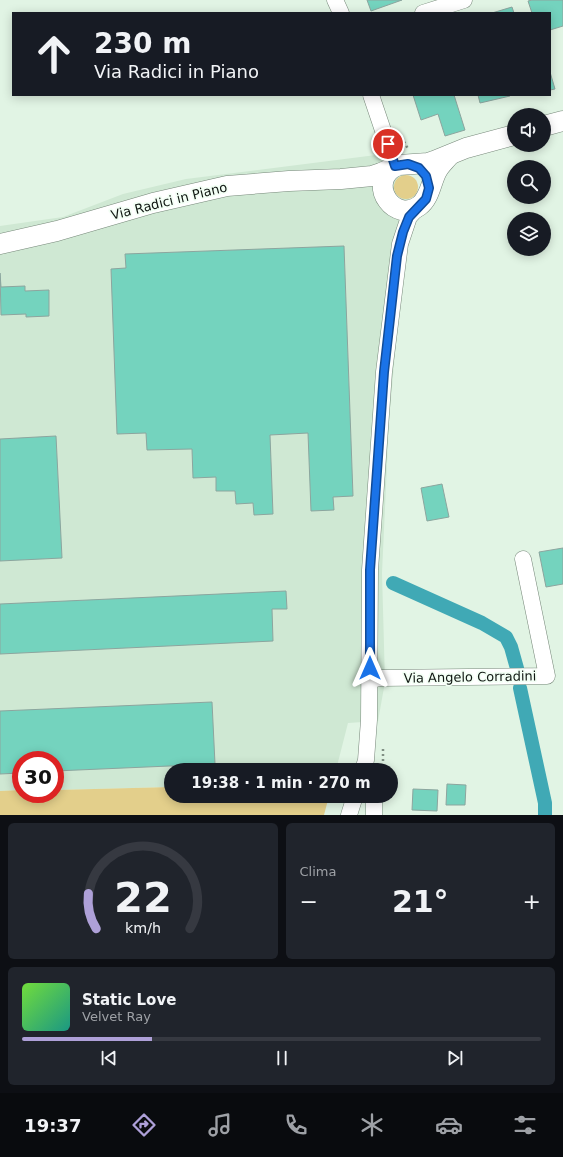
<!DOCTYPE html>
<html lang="it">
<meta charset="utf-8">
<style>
:root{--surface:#171b24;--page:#20242c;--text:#f1f3f6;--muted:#9ea1a6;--line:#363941;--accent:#aea0d8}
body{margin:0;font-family:"DejaVu Sans",sans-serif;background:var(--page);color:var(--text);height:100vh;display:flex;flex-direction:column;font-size:15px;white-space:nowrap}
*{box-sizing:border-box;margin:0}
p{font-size:13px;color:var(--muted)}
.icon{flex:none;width:22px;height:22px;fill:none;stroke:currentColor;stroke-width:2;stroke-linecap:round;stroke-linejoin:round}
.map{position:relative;height:815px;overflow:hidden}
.details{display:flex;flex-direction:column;gap:8px;padding:8px;background:#0d0f14;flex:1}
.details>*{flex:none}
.guide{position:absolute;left:12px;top:12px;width:539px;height:84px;border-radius:0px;box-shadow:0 2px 10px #0003;background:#171b24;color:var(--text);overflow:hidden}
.fabs{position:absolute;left:507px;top:108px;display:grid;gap:8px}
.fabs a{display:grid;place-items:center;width:44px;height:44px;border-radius:50%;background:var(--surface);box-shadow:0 2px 10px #0003;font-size:20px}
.speed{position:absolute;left:12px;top:751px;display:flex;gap:8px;font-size:20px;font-weight:700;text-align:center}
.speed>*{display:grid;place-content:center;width:52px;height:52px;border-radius:50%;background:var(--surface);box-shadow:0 2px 10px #0003;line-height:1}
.speed .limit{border:6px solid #d22;background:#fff;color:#111}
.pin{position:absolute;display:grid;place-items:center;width:34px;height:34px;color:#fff;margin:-17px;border:2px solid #fff;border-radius:50%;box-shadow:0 1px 4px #0007}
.me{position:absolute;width:44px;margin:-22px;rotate:0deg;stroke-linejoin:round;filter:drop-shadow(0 0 3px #0008)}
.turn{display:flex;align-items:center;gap:14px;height:84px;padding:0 16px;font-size:18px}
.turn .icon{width:52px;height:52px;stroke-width:2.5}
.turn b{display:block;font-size:28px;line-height:34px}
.big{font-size:30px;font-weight:800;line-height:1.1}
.details .widget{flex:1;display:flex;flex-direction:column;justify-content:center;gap:6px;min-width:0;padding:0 14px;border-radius:6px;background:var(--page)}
.details .dial{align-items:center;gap:0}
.dial svg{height:104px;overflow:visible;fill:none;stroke:var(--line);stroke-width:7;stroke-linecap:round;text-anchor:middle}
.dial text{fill:var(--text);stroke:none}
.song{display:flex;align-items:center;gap:12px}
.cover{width:48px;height:48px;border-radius:6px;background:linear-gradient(135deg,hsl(100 70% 55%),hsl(170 70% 35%))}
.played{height:4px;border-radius:2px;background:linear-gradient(90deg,var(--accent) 25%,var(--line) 25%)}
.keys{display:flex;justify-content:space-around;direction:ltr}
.heat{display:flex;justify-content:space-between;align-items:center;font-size:22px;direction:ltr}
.details .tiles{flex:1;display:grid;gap:8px;grid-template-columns:1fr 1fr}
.widget:last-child{grid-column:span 2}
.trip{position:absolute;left:164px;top:763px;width:234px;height:40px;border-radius:20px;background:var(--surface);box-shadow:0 2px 10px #0003;font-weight:800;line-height:40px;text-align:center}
.menu{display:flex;height:64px;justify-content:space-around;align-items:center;background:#090b0e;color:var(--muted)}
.menu .icon{width:28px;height:28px}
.menu .on{color:var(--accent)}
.menu b{font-size:18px;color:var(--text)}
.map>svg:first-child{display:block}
</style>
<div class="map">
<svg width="563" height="815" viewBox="0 0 563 815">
<rect width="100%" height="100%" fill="#e1f4e4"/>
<path fill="#cfe8d3" d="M376,155L404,173L410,185L389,421L382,573L385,682L378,721L348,723L336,770H171V787L55,790V760H21V790L0,791V226L63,217L123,194L186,179Z"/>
<g fill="#e3cf8b">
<circle cx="406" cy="187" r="12"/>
<path d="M171,787V796H329L324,815H0V791L21,790V794H55V790Z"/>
</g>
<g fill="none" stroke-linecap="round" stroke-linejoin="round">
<g stroke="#40a9b5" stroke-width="14">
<path d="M393,583L482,623L506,637L511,647L518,672"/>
<path d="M520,688L545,803V815"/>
</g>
</g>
<g fill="#74d3be" stroke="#8ca59e">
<path d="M367,0H402L371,11Z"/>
<path d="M532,0H563V26L550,30V13H532L528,1Z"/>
<path d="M512,7L514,13H492Z"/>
<path d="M550,72L555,89L550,90Z"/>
<path d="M413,95H454L465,130L445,136L438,114L421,120Z"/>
<path d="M478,95H510V96L480,103Z"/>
<path d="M344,246L353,496L333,497L334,510L311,511L308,433L270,435L273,514L254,515L253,503L236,504L235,491H216V477L193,478L192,449L147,450L146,433L117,434L111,269L126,268L125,254Z"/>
<path d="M0,273L1,287L25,286V291L49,290V316L26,317V314L1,315Z"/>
<path d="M56,436L62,558L0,561V439Z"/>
<path d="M442,484L449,517L427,521L421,488Z"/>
<path d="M563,548V584L546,587L539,552Z"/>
<path d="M286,591L287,609H272L273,641L0,654V604Z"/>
<path d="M212,702L215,764L55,771V760H21V773L0,774V711Z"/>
<path d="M447,784L466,785L465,805H446Z"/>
<path d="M413,789L438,790L437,811L412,810Z"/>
</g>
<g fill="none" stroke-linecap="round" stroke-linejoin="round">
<defs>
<g id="minor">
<path d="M335,0L341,13"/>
<path d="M423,13L464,0"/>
<path d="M371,95L395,166"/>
<path d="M370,680L381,678L547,676L523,559"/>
<path d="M363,770L366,760L369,720L370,570L384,372L400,244L409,217L420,205"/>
<path d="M374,796V815"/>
<path d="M349,815L355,796"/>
</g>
<g id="tertiary">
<path d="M544,126L563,121"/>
<path d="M391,169C369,187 395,223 419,206C430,198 431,182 437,171C440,165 445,161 449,156"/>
<path d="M0,244L57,231L153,203L227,186L289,181L341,179L372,176L381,173L399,165L428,163L434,161L466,148L514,135"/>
</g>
</defs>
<use href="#minor" stroke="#77887a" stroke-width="17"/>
<use href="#tertiary" stroke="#77887a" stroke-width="21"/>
<g stroke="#818f84" stroke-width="2.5" stroke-dasharray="2 3" stroke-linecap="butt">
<path d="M400,141L403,140L408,149"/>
<path d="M383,749V770"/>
</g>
<use href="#minor" stroke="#fff" stroke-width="16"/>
<use href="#tertiary" stroke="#fff" stroke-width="20"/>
</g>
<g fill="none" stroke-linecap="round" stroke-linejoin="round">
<defs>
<path id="route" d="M370,668V570L384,372L397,256L403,232L409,217L426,199L429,188L426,176L419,168L408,164L395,166L388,144"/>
</defs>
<use href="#route" stroke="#114b97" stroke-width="10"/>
<use href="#route" stroke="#1a73e8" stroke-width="7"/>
</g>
<g text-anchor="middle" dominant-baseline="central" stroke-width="3.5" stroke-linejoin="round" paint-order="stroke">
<g font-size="13" fill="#0f1611" stroke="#f3fff5">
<text transform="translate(169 201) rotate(-14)">Via Radici in Piano</text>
<text transform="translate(470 677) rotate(-1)">Via Angelo Corradini</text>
</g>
</g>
</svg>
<div class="fabs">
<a><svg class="icon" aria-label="sound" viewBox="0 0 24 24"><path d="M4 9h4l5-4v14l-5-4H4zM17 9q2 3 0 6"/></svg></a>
<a><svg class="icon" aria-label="search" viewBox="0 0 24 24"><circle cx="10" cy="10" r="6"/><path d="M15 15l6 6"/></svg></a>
<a><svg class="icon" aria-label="layers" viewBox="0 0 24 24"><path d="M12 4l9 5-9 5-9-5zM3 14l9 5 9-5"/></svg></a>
</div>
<div class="speed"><div class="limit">30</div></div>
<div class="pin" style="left:388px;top:144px;background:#d93025"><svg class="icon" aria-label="arrive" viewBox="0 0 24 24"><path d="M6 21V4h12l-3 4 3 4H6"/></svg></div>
<svg class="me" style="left:370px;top:668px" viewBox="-20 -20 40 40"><path d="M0-17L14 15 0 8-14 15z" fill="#1a73e8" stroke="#fff" stroke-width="4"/></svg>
<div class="trip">19:38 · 1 min · 270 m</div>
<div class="guide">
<div class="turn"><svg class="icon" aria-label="ahead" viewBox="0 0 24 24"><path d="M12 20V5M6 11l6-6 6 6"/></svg><div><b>230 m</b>Via Radici in Piano</div></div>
</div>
</div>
<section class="details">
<div class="tiles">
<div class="widget dial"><svg viewBox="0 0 100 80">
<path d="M14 69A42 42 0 1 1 86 69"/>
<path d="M14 69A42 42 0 0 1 8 42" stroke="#aea0d8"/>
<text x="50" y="56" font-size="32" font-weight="700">22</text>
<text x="50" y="72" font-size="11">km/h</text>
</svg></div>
<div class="widget"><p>Clima</p>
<div class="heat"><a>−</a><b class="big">21°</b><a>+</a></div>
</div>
<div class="widget">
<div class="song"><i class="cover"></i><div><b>Static Love</b><p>Velvet Ray</p></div></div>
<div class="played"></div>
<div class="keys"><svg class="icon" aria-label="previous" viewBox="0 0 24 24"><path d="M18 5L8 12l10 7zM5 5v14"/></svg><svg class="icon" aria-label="pause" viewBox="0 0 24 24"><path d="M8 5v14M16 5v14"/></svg><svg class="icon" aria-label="next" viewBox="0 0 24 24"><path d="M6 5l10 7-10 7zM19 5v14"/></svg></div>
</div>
</div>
</section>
<nav class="menu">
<b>19:37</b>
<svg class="icon on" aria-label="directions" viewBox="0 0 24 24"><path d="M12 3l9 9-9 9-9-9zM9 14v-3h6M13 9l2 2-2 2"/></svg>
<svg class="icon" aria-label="music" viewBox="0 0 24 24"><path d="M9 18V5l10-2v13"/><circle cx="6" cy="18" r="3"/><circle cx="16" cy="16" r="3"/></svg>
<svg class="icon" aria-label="phone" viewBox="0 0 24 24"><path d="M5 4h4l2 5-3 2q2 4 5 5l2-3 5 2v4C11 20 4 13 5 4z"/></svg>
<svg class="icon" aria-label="climate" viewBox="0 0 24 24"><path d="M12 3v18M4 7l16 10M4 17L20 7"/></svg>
<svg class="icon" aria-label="car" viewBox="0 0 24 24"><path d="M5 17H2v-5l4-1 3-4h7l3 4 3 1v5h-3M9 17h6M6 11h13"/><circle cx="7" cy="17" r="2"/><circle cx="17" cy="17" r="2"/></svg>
<svg class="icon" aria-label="filters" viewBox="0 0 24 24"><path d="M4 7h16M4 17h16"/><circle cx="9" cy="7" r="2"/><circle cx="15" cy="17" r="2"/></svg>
</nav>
